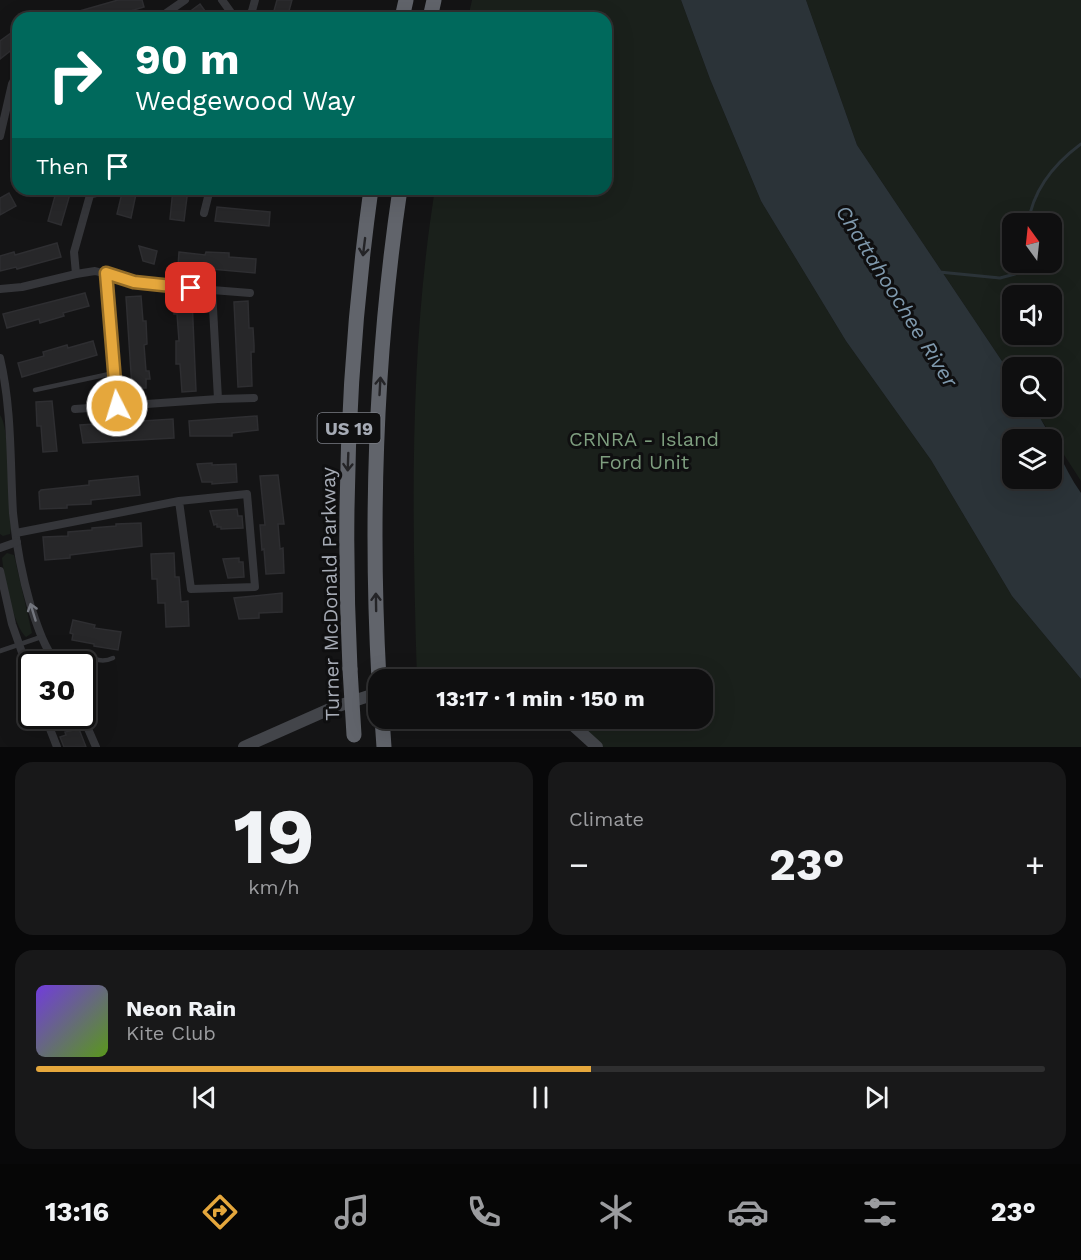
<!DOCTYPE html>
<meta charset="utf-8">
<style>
:root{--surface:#0f0f10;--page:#181819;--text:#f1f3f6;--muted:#9b9c9f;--line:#2f2f30;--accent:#e5a73c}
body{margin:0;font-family:"Work Sans",sans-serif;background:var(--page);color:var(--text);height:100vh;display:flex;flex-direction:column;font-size:22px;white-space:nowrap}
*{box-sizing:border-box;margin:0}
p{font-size:20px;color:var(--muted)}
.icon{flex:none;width:33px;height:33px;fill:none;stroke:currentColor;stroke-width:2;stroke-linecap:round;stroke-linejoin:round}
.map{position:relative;height:747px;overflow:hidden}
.drawer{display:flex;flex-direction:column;gap:15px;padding:15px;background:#080809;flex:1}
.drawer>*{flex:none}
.banner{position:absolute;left:12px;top:12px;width:600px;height:183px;border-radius:18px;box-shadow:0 6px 24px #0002,0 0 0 2px var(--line);background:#00695c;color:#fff;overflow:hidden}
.needle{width:39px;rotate:345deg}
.controls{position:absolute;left:1002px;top:213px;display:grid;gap:12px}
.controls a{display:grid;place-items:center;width:60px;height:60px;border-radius:12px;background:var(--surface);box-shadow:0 6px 24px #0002,0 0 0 2px var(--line);font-size:30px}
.speed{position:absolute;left:18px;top:651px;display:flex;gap:12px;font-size:30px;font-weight:700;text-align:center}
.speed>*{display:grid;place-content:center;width:78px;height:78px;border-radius:50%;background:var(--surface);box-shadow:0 6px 24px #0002,0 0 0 2px var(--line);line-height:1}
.speed .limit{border:3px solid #111;border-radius:9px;background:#fff;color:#111}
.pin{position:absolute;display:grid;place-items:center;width:51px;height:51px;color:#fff;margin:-26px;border-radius:12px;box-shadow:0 3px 9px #0006}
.me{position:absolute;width:66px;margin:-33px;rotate:355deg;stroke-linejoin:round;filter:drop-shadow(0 0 4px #0008)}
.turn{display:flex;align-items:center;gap:21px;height:126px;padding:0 24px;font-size:27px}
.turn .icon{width:78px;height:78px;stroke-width:2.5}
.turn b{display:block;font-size:42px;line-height:51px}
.then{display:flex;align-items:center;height:57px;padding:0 24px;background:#0003;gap:12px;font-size:22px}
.big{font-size:45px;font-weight:700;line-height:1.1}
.drawer .card{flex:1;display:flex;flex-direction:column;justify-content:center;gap:9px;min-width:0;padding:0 21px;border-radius:18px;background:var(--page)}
.drawer .dial{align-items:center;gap:0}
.dial b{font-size:78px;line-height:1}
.song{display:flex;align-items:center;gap:18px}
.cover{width:72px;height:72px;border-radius:9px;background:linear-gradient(135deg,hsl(260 70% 55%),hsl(90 70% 35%))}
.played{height:6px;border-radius:3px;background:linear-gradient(90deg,var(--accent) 55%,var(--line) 55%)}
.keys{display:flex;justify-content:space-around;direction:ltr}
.heat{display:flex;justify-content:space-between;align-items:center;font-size:33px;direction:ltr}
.drawer .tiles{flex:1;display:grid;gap:15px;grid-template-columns:1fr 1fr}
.card:last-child{grid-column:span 2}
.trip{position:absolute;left:368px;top:669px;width:345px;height:60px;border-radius:18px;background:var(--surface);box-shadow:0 6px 24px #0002,0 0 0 2px var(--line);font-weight:700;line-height:60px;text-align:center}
.tab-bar{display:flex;height:96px;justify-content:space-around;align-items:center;background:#060606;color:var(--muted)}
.tab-bar .icon{width:42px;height:42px}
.tab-bar .current{color:var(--accent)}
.tab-bar b{font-size:27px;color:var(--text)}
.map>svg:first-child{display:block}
</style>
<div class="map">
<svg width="1081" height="747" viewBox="0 0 1081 747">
<rect width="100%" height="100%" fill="#141415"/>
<g fill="#1a201b" fill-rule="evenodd">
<path d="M472,0H681L710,79L761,201L846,341L931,460L1012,596L1081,679V747H601L571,719L702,718V680H417C412,516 409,351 435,189H606V18H468Z"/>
<path d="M806,0H1081V481L1033,407L1052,406V368H1012V376L857,145ZM1012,224H1052V262H1012ZM1012,296H1052V334H1012Z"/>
<path d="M0,415C10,427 10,507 11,528L10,534L3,536L0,534Z"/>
<path d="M7,553L14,555L32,633L26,637C13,626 4,576 2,558Z"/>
</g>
<path fill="#2b3338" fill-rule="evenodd" d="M681,0H806L857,145L1012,376V406L1033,407C1052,434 1062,466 1081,493V679L1012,596L931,460L846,341L761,201L710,79ZM1012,440H1052V478H1012Z"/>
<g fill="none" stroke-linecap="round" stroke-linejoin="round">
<g stroke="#2b3338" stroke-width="3">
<path d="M1028,224C1033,189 1054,164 1081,144"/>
<path d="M939,272L1000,278L1015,274L1022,262"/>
</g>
</g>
<g fill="#272729" stroke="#2e2e31" stroke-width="1.5">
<path d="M118,0H142L144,7L106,18H63L62,16Z"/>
<path d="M277,0H292L287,18H272Z"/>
<path d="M200,4L210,18H191L188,13Z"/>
<path d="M18,28V45L0,59V41Z"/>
<path d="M53,189H68L67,193L70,194L61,225L48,221L55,196H52Z"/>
<path d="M123,189H137L131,218L117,214Z"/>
<path d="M173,189H188L184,221L170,219Z"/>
<path d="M9,193L16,206L0,215V198Z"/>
<path d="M217,207L270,212L269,226L215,221Z"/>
<path d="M57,243L61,257L17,269L16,267L0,271V256L14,252L15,255Z"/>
<path d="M139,246L157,251L154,264L143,261Z"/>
<path d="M179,252L205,255L206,252L229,253V257L256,259L255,273L178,266Z"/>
<path d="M85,293L89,306L63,313L64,316L40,323L39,319L7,328L3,314Z"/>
<path d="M141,296L143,321H146L147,344L144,345L146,371H149L150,379H146V388H132L126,297Z"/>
<path d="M177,298H192L196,391L182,392L180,364H176V341H179L177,314H174V307H177Z"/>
<path d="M248,301L249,328H253L254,345V352H251L252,386L238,387L234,302Z"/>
<path d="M93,341L97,355L22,377L18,363L44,356L43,352L67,345L68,348Z"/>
<path d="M52,401L57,451L43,452L41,426H37L36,402Z"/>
<path d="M257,416L258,430L232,433V436H190L189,421Z"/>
<path d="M173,419L174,438L83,443L80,425Z"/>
<path d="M212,463V465L236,464L237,482L212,484V482H202L197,464Z"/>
<path d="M278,475L284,524H278L280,549L283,548L284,573L266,574L264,549L262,550L260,525H265L260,476Z"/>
<path d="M138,476L140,495L91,500V504L67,505V508L40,509L39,492L41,490L89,485V481Z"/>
<path d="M237,509L238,516H242L243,528L221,529V527H217V524L214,525L210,511Z"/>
<path d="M141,523L142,546L70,555V558L45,560L43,537L68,536V532L92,530V528L116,526V524Z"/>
<path d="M174,553L175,577H179L181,602L188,601L189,626L166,627L165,603H158L157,579H152L151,554Z"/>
<path d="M239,558V562H243L244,577L228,578L223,559Z"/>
<path d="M282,593V612L259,613V618L239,619L234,598Z"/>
<path d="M73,620L95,625L94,628L121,632L118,650L94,646V644L72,640L73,634L70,633Z"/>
<path d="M79,729L86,747H64L60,737L66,735L65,732Z"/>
</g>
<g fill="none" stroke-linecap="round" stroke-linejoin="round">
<g stroke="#35363a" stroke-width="4.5">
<path d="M35,390L114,373"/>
<path d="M0,651L41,637"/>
<path d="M56,663C86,642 91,668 113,658"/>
</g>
<g stroke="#35363a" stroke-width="8">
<path d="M222,0L235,18"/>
<path d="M159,18L185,0"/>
<path d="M246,18L252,11L255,0"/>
<path d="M0,136L12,84L18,73"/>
<path d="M79,189C87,195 95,196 103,189"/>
<path d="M248,189L265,193"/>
<path d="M204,213L210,189"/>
<path d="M106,273L117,407"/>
<path d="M76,274L74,252L90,195"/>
<path d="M0,289L22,287L76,274L95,271L149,285L250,293"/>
<path d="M212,290L218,399"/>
<path d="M0,358C12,409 10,461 13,513C16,544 22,576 31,607C38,628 44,647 57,664"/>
<path d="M75,409L218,399L254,398"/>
<path d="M16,533L179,501L191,589L255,587L247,494L179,501"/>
<path d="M0,548L17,542"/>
<path d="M0,571L12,624L32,681"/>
<path d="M82,715L96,747"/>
<path d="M45,716L57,747"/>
</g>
<g stroke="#43454a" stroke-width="12">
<path d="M427,680H441"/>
<path d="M565,718L597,747"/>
<path d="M244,747L332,708L378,693"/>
</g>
<g stroke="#61646b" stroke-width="15">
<path d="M402,18L406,0"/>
<path d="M430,18L434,0"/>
<path d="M350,669C342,509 349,348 371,189"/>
<path d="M379,680C370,516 376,351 400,189"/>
<path d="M382,718L384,747"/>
</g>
<path stroke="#61646b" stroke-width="15" d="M350,669L354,735"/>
</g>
<defs><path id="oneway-shaft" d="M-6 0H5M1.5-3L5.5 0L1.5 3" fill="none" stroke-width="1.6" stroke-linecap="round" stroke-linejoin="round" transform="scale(1.5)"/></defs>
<g stroke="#242427">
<use href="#oneway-shaft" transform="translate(364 247) rotate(97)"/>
<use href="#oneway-shaft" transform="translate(380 386) rotate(-87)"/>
<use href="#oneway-shaft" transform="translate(348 462) rotate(92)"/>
<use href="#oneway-shaft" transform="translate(376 602) rotate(-91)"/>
</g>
<use stroke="#73767e" href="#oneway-shaft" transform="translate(33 612) rotate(-107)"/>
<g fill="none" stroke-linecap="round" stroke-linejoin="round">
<defs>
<path id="route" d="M117,406L106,273L134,282L191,288"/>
</defs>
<use href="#route" stroke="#956d27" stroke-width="15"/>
<use href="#route" stroke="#e5a73c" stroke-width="10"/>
</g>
<g text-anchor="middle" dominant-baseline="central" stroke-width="6" stroke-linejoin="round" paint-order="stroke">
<rect fill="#0f0f10" stroke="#797c84" stroke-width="1.5" x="317.5" y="413" width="63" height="30" rx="4.5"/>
<g font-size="18" font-weight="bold" fill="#a6abb5">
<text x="349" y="428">US 19</text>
</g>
<g font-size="20" fill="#7e9e7f" stroke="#0f0f10">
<text x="644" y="439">CRNRA - Island<tspan x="644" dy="23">Ford Unit</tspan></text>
</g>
<g font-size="20" fill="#a6abb5" stroke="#0f0f10">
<text transform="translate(330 594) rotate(-91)">Turner McDonald Parkway</text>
</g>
<g font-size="21" font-style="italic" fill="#7f99ad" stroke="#0f0f10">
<text transform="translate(897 296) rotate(58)">Chattahoochee River</text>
</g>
</g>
</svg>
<div class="controls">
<a><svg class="needle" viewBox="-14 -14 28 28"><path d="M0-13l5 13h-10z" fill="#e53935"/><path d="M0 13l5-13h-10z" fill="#9b9c9f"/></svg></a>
<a><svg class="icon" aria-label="sound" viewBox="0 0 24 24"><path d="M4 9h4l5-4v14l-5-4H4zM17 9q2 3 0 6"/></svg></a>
<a><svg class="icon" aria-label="search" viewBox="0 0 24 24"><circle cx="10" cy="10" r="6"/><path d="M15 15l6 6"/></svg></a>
<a><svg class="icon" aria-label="layers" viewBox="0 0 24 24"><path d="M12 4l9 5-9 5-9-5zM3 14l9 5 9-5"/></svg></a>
</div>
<div class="speed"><div class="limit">30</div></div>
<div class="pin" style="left:191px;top:288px;background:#d93025"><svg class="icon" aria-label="arrive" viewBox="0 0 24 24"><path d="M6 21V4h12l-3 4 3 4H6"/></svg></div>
<svg class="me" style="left:117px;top:406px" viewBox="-20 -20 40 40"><circle r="17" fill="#e5a73c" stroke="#fff" stroke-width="3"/><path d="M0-11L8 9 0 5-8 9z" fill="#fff"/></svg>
<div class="trip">13:17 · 1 min · 150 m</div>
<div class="banner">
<div class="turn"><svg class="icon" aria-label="right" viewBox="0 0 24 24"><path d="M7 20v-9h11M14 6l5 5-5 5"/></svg><div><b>90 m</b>Wedgewood Way</div></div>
<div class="then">Then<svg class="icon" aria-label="arrive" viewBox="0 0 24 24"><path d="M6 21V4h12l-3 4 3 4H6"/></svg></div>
</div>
</div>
<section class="drawer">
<div class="tiles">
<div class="card dial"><b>19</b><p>km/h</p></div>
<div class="card"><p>Climate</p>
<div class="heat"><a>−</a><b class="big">23°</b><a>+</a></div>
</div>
<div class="card">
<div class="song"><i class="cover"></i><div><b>Neon Rain</b><p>Kite Club</p></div></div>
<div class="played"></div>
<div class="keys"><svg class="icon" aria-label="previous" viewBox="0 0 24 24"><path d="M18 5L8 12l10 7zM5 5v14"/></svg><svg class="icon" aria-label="pause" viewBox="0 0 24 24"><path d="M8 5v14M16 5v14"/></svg><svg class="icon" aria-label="next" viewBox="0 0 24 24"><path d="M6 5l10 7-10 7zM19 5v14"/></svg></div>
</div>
</div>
</section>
<nav class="tab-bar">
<b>13:16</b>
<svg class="icon current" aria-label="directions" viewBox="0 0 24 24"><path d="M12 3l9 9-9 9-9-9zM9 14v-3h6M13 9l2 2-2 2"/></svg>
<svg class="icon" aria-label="music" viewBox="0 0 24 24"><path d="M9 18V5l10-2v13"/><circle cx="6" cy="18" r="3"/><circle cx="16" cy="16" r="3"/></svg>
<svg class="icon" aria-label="phone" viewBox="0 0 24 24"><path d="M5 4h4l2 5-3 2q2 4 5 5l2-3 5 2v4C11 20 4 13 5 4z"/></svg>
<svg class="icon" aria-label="climate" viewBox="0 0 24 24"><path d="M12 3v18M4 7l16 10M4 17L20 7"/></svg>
<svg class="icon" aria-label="car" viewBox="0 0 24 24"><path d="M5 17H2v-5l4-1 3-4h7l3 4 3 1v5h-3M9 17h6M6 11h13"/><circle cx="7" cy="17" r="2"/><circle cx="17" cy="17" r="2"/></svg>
<svg class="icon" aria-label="filters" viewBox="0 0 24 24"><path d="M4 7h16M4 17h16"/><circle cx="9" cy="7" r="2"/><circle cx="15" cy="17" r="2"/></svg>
<b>23°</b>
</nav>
